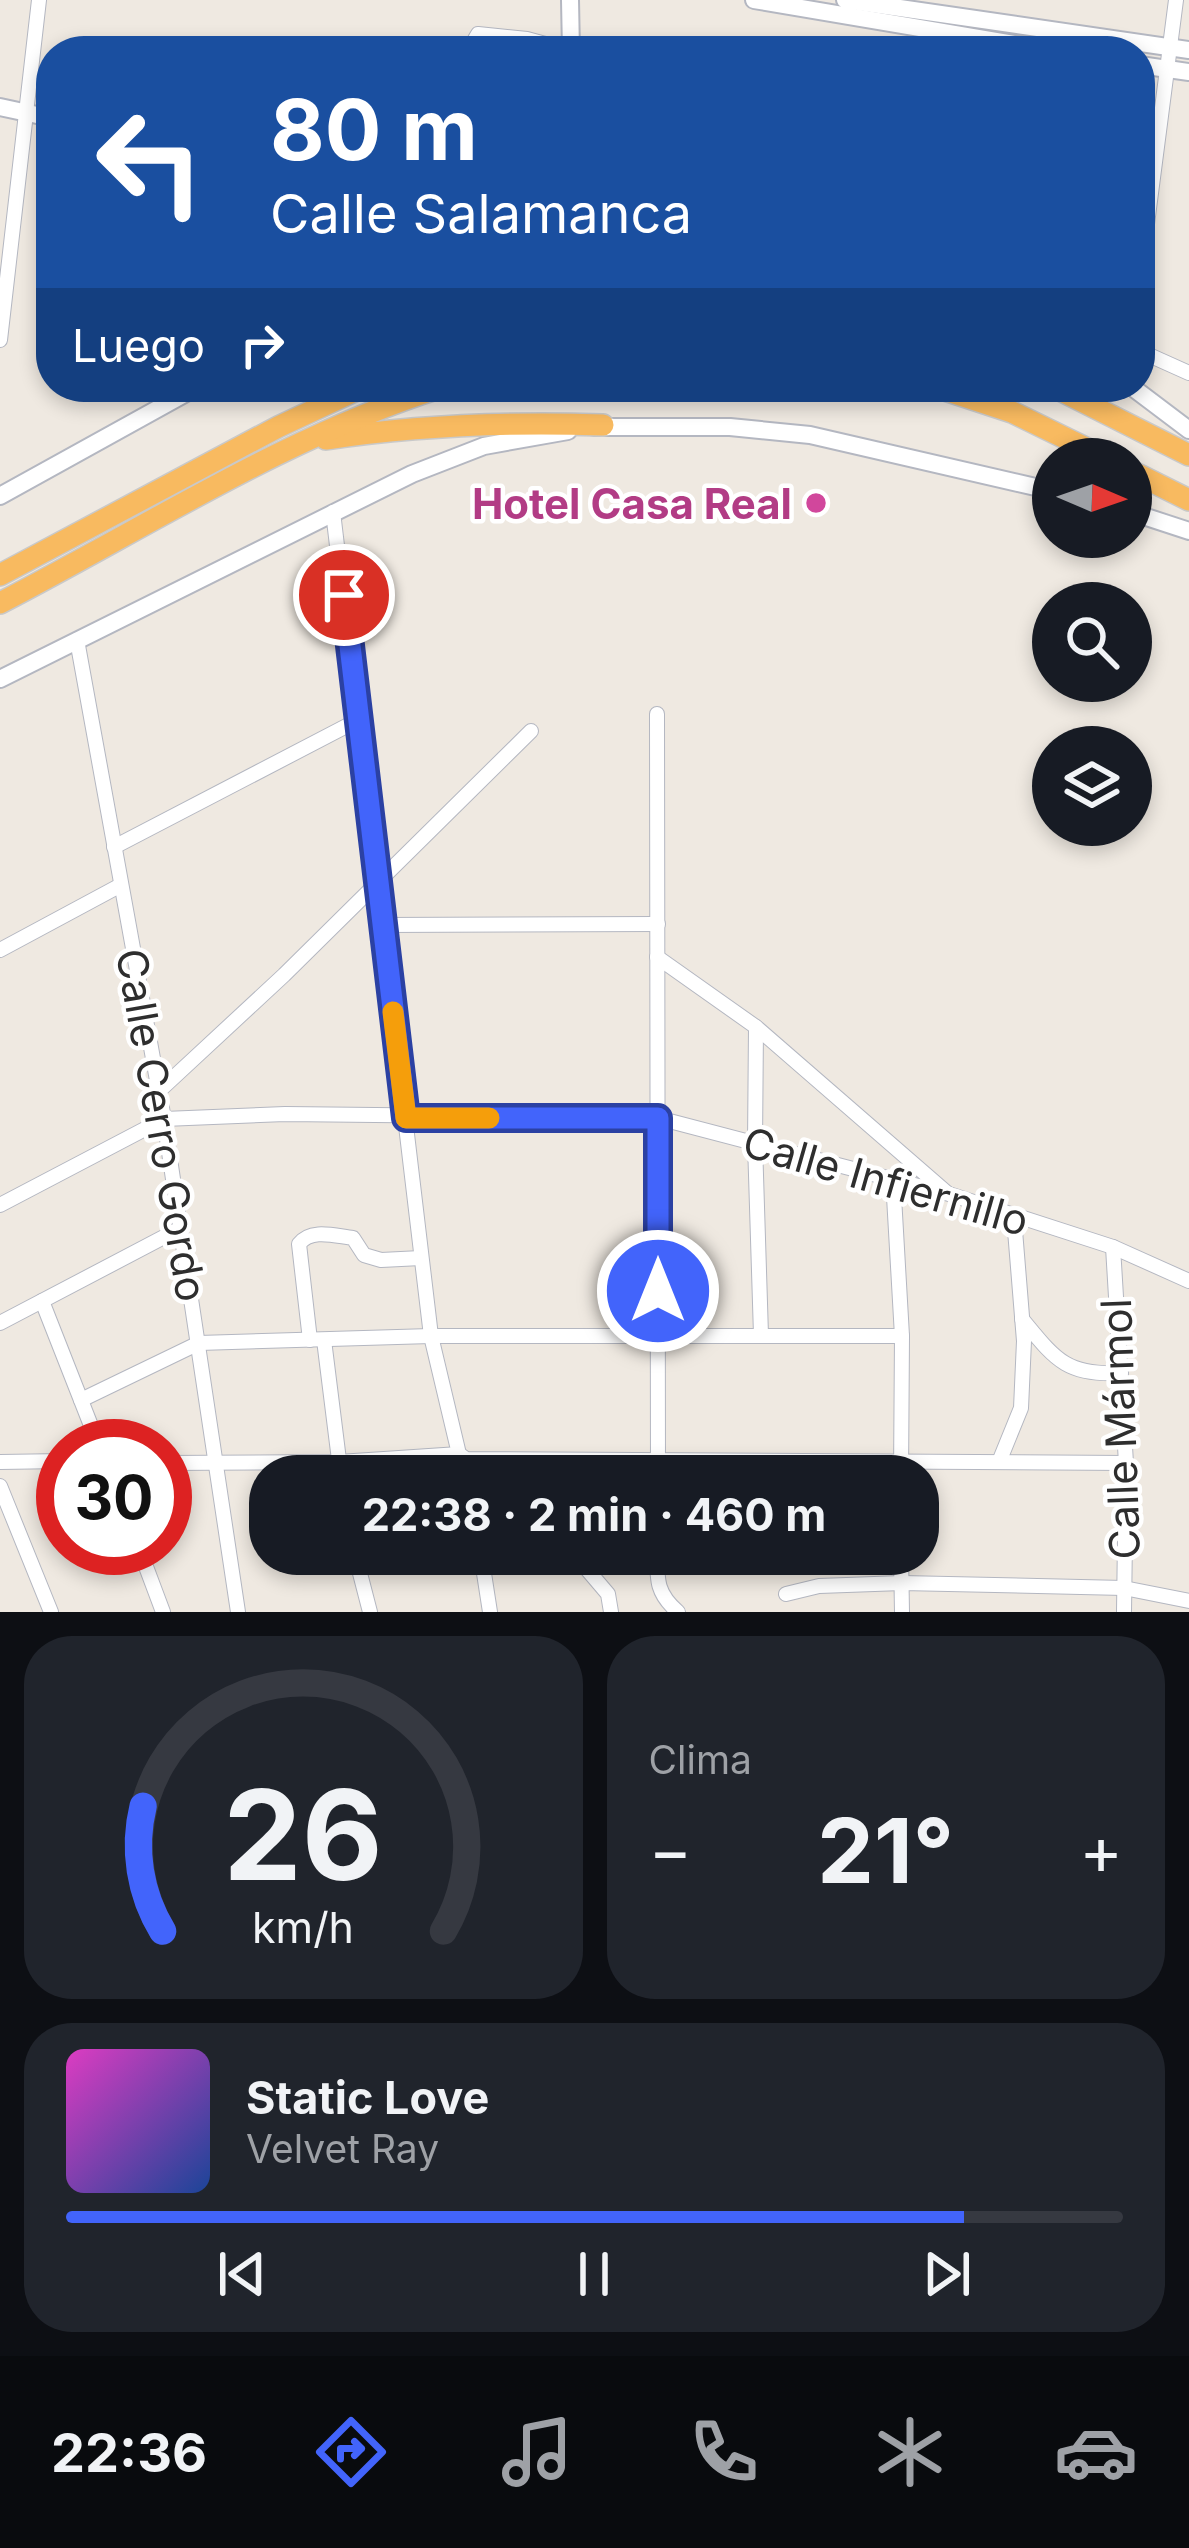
<!DOCTYPE html>
<html lang="es">
<meta charset="utf-8">
<style>
:root{--surface:#171b24;--page:#20242c;--text:#f1f3f6;--muted:#9ea1a6;--line:#363941;--accent:#4264fb}
body{margin:0;font-family:Inter,sans-serif;background:var(--page);color:var(--text);height:100vh;display:flex;flex-direction:column;font-size:45px;white-space:nowrap}
*{box-sizing:border-box;margin:0}
p{font-size:39px;color:var(--muted)}
.icon{flex:none;width:66px;height:66px;fill:none;stroke:currentColor;stroke-width:2;stroke-linecap:round;stroke-linejoin:round}
.map{position:relative;height:1612px;overflow:hidden}
.panel{display:flex;flex-direction:column;gap:24px;padding:24px;background:#0d0f14;flex:1}
.panel>*{flex:none}
.banner{position:absolute;left:36px;top:36px;width:1119px;height:366px;border-radius:48px;box-shadow:0 6px 18px #0003;background:#1a4fa0;color:#fff;overflow:hidden}
.needle{width:78px;rotate:92deg}
.buttons{position:absolute;left:1032px;top:438px;display:grid;gap:24px}
.buttons a{display:grid;place-items:center;width:120px;height:120px;border-radius:50%;background:var(--surface);box-shadow:0 6px 18px #0003;font-size:60px}
.speed{position:absolute;left:36px;top:1419px;display:flex;gap:24px;font-size:60px;font-weight:700;text-align:center}
.speed>*{display:grid;place-content:center;width:156px;height:156px;border-radius:50%;background:var(--surface);box-shadow:0 6px 18px #0003;line-height:1}
.speed .limit{border:18px solid #d22;background:#fff;color:#111}
.pin{position:absolute;display:grid;place-items:center;width:102px;height:102px;color:#fff;margin:-51px;border:6px solid #fff;border-radius:50%;box-shadow:0 3px 12px #0007}
.me{position:absolute;width:132px;margin:-66px;rotate:0deg;stroke-linejoin:round;filter:drop-shadow(0 0 9px #0008)}
.turn{display:flex;align-items:center;gap:42px;height:252px;padding:0 36px;font-size:54px}
.turn .icon{width:156px;height:156px;stroke-width:2.5}
.turn b{display:block;font-size:84px;line-height:102px}
.then{display:flex;align-items:center;height:114px;padding:0 36px;background:#0003;gap:24px;font-size:45px}
.big{font-size:90px;font-weight:700;line-height:1.1}
.panel .card{flex:1;display:flex;flex-direction:column;justify-content:center;gap:18px;min-width:0;padding:0 42px;border-radius:48px;background:var(--page)}
.panel .dial{align-items:center;gap:0}
.dial svg{height:312px;overflow:visible;fill:none;stroke:var(--line);stroke-width:7;stroke-linecap:round;text-anchor:middle}
.dial text{fill:var(--text);stroke:none}
.song{display:flex;align-items:center;gap:36px}
.cover{width:144px;height:144px;border-radius:18px;background:linear-gradient(135deg,hsl(310 70% 55%),hsl(220 70% 35%))}
.played{height:12px;border-radius:6px;background:linear-gradient(90deg,var(--accent) 85%,var(--line) 85%)}
.keys{display:flex;justify-content:space-around;direction:ltr}
.heat{display:flex;justify-content:space-between;align-items:center;font-size:66px;direction:ltr}
.panel .tiles{flex:1;display:grid;gap:24px;grid-template-columns:1fr 1fr}
.card:last-child{grid-column:span 2}
.trip{position:absolute;left:249px;top:1455px;width:690px;height:120px;border-radius:48px;background:var(--surface);box-shadow:0 6px 18px #0003;font-weight:700;line-height:120px;text-align:center}
.dock{display:flex;height:192px;justify-content:space-around;align-items:center;background:#090b0e;color:var(--muted)}
.dock .icon{width:84px;height:84px}
.dock .on{color:var(--accent)}
.dock b{font-size:54px;color:var(--text)}
.map>svg:first-child{display:block}
</style>
<div class="map">
<svg width="1189" height="1612" viewBox="0 0 1189 1612">
<rect width="100%" height="100%" fill="#efe9e1"/>
<g fill="none" stroke-linecap="round" stroke-linejoin="round">
<defs>
<g id="minor">
<path d="M468,51L478,34L527,39L571,51"/>
<path d="M1140,278L1176,0"/>
<path d="M0,340L39,0"/>
<path d="M1140,351L1189,373"/>
<path d="M333,512L431,1336L459,1454"/>
<path d="M77,640L164,1119L238,1612"/>
<path d="M657,714L658,1476"/>
<path d="M114,847L358,720"/>
<path d="M382,925L658,924"/>
<path d="M0,950L121,885"/>
<path d="M657,957L756,1027L946,1192"/>
<path d="M756,1027L755,1143L761,1335"/>
<path d="M159,1091L284,975L531,731"/>
<path d="M893,1179L902,1336L901,1476"/>
<path d="M0,1205L164,1119L285,1114L658,1118L949,1194L1113,1247L1189,1281"/>
<path d="M1113,1247L1126,1463L1124,1612"/>
<path d="M42,1301L99,1446"/>
<path d="M1022,1319C1055,1359 1066,1376 1121,1373"/>
<path d="M0,1323L181,1228"/>
<path d="M310,1340L299,1244C311,1228 335,1236 353,1238L364,1255L381,1260L421,1258"/>
<path d="M324,1340L341,1476"/>
<path d="M81,1400L199,1343L431,1336H902"/>
<path d="M0,1462L63,1461"/>
<path d="M999,1462L1021,1408L1024,1341L1014,1218"/>
<path d="M165,1463L339,1462L459,1454L466,1459L1126,1463"/>
<path d="M0,1486L51,1612"/>
<path d="M139,1548L163,1612"/>
<path d="M355,1554L370,1612"/>
<path d="M481,1554L490,1612"/>
<path d="M574,1554L608,1594L611,1612"/>
<path d="M657,1554C657,1581 657,1594 678,1612"/>
<path d="M901,1554L902,1612"/>
<path d="M786,1594L819,1586L902,1583L1124,1588L1189,1601"/>
</g>
<g id="tertiary">
<path d="M570,0L571,51"/>
<path d="M754,0L1056,51"/>
<path d="M845,0L1189,50"/>
<path d="M1140,65L1189,72"/>
<path d="M0,107L51,118"/>
<path d="M1132,387L1189,430"/>
<path d="M594,427H730L810,435L1053,491"/>
<path d="M0,496L197,387"/>
<path d="M1131,512L1189,531"/>
<path d="M0,679L412,474L484,446L568,431"/>
</g>
<g id="trunk">
<path d="M936,387L1012,412L1108,459"/>
<path d="M1054,387L1189,455"/>
<path d="M326,439C418,425 509,422 603,425"/>
<path d="M1131,471L1189,500"/>
<path d="M0,575L278,427L363,387"/>
<path d="M0,603C143,529 288,435 442,387"/>
</g>
</defs>
<use href="#minor" stroke="#b4b7c1" stroke-width="16"/>
<use href="#tertiary" stroke="#b4b7c1" stroke-width="20"/>
<use href="#trunk" stroke="#c9c9c9" stroke-width="24"/>
<use href="#minor" stroke="#fff" stroke-width="14"/>
<use href="#tertiary" stroke="#fff" stroke-width="16"/>
<use href="#trunk" stroke="#f8ba60" stroke-width="21"/>
</g>
<g fill="none" stroke-linecap="round" stroke-linejoin="round">
<defs>
<path id="route" d="M344,595L406,1118H658V1291"/>
</defs>
<use href="#route" stroke="#2b41a3" stroke-width="30"/>
<use href="#route" stroke="#4264fb" stroke-width="21"/>
<path stroke="#f59e0b" stroke-width="21" d="M393,1012L406,1118H489"/>
</g>
<circle fill="#d1479c" stroke="#fff" stroke-width="4.5" cx="816" cy="503" r="12"/>
<g text-anchor="middle" dominant-baseline="central" stroke-width="9" stroke-linejoin="round" paint-order="stroke">
<g font-size="42" font-weight="bold" fill="#b23c85" stroke="#fff" text-anchor="end">
<text x="792" y="503">Hotel Casa Real</text>
</g>
<g font-size="42" fill="#2e2e2e" stroke="#fff">
<text transform="translate(162 1125) rotate(80)">Calle Cerro Gordo</text>
<text transform="translate(886 1181) rotate(16)">Calle Infiernillo</text>
<text transform="translate(1120 1429) rotate(-92)">Calle Mármol</text>
</g>
</g>
</svg>
<div class="buttons">
<a><svg class="needle" viewBox="-14 -14 28 28"><path d="M0-13l5 13h-10z" fill="#e53935"/><path d="M0 13l5-13h-10z" fill="#9ea1a6"/></svg></a>
<a><svg class="icon" aria-label="search" viewBox="0 0 24 24"><circle cx="10" cy="10" r="6"/><path d="M15 15l6 6"/></svg></a>
<a><svg class="icon" aria-label="layers" viewBox="0 0 24 24"><path d="M12 4l9 5-9 5-9-5zM3 14l9 5 9-5"/></svg></a>
</div>
<div class="speed"><div class="limit">30</div></div>
<div class="pin" style="left:344px;top:595px;background:#d93025"><svg class="icon" aria-label="arrive" viewBox="0 0 24 24"><path d="M6 21V4h12l-3 4 3 4H6"/></svg></div>
<svg class="me" style="left:658px;top:1291px" viewBox="-20 -20 40 40"><circle r="17" fill="#4264fb" stroke="#fff" stroke-width="3"/><path d="M0-11L8 9 0 5-8 9z" fill="#fff"/></svg>
<div class="trip">22:38 · 2 min · 460 m</div>
<div class="banner">
<div class="turn"><svg class="icon" aria-label="left" viewBox="0 0 24 24"><path d="M17 20v-9H6M10 6l-5 5 5 5"/></svg><div><b>80 m</b>Calle Salamanca</div></div>
<div class="then">Luego<svg class="icon" aria-label="right" viewBox="0 0 24 24"><path d="M7 20v-9h11M14 6l5 5-5 5"/></svg></div>
</div>
</div>
<section class="panel">
<div class="tiles">
<div class="card dial"><svg viewBox="0 0 100 80">
<path d="M14 69A42 42 0 1 1 86 69"/>
<path d="M14 69A42 42 0 0 1 9 37" stroke="#4264fb"/>
<text x="50" y="56" font-size="32" font-weight="700">26</text>
<text x="50" y="72" font-size="11">km/h</text>
</svg></div>
<div class="card"><p>Clima</p>
<div class="heat"><a>−</a><b class="big">21°</b><a>+</a></div>
</div>
<div class="card">
<div class="song"><i class="cover"></i><div><b>Static Love</b><p>Velvet Ray</p></div></div>
<div class="played"></div>
<div class="keys"><svg class="icon" aria-label="previous" viewBox="0 0 24 24"><path d="M18 5L8 12l10 7zM5 5v14"/></svg><svg class="icon" aria-label="pause" viewBox="0 0 24 24"><path d="M8 5v14M16 5v14"/></svg><svg class="icon" aria-label="next" viewBox="0 0 24 24"><path d="M6 5l10 7-10 7zM19 5v14"/></svg></div>
</div>
</div>
</section>
<nav class="dock">
<b>22:36</b>
<svg class="icon on" aria-label="directions" viewBox="0 0 24 24"><path d="M12 3l9 9-9 9-9-9zM9 14v-3h6M13 9l2 2-2 2"/></svg>
<svg class="icon" aria-label="music" viewBox="0 0 24 24"><path d="M9 18V5l10-2v13"/><circle cx="6" cy="18" r="3"/><circle cx="16" cy="16" r="3"/></svg>
<svg class="icon" aria-label="phone" viewBox="0 0 24 24"><path d="M5 4h4l2 5-3 2q2 4 5 5l2-3 5 2v4C11 20 4 13 5 4z"/></svg>
<svg class="icon" aria-label="climate" viewBox="0 0 24 24"><path d="M12 3v18M4 7l16 10M4 17L20 7"/></svg>
<svg class="icon" aria-label="car" viewBox="0 0 24 24"><path d="M5 17H2v-5l4-1 3-4h7l3 4 3 1v5h-3M9 17h6M6 11h13"/><circle cx="7" cy="17" r="2"/><circle cx="17" cy="17" r="2"/></svg>
</nav>
